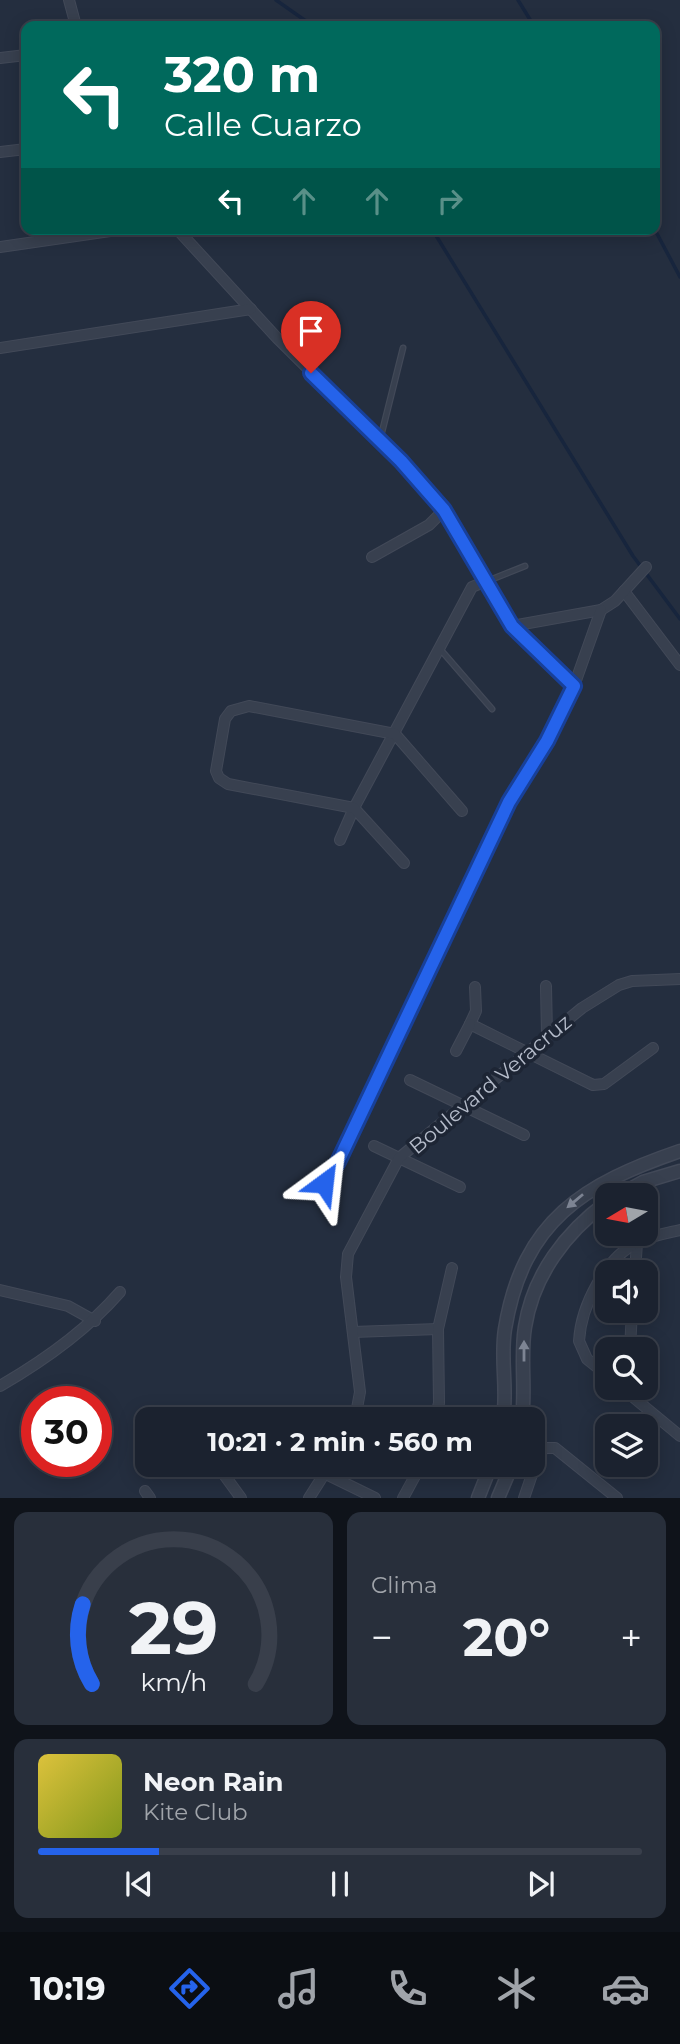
<!DOCTYPE html>
<html lang="es">
<meta charset="utf-8">
<style>
:root{--surface:#1b222f;--page:#282f3b;--text:#f1f3f6;--muted:#a0a4aa;--line:#393f4b;--accent:#2563eb}
body{margin:0;font-family:Montserrat,sans-serif;background:var(--page);color:var(--text);height:100vh;display:flex;flex-direction:column;font-size:26px;white-space:nowrap}
*{box-sizing:border-box;margin:0}
p{font-size:23px;color:var(--muted)}
.icon{flex:none;width:38px;height:38px;fill:none;stroke:currentColor;stroke-width:2;stroke-linecap:round;stroke-linejoin:round}
.map{position:relative;height:1498px;overflow:hidden}
.drawer{display:flex;flex-direction:column;gap:14px;padding:14px;background:#0f131a;flex:1}
.drawer>*{flex:none}
.banner{position:absolute;left:21px;top:21px;width:639px;height:214px;border-radius:14px;box-shadow:0 4px 18px #0003,0 0 0 2px var(--line);background:#00695c;color:#fff;overflow:hidden}
.needle{width:46px;rotate:260deg}
.buttons{position:absolute;left:595px;top:1183px;display:grid;gap:14px}
.buttons a{display:grid;place-items:center;width:63px;height:63px;border-radius:14px;background:var(--surface);box-shadow:0 4px 18px #0003,0 0 0 2px var(--line);font-size:35px}
.speed{position:absolute;left:21px;top:1386px;display:flex;gap:14px;font-size:35px;font-weight:700;text-align:center}
.speed>*{display:grid;place-content:center;width:91px;height:91px;border-radius:50%;background:var(--surface);box-shadow:0 4px 18px #0003,0 0 0 2px var(--line);line-height:1}
.speed .limit{border:10px solid #d22;background:#fff;color:#111}
.pin{position:absolute;display:grid;place-items:center;width:60px;height:60px;color:#fff;margin:-72px -30px;border-radius:50% 50% 50% 0;rotate:-45deg;box-shadow:0 0 7px #0007}
.pin .icon{rotate:45deg}
.me{position:absolute;width:77px;margin:-38px;rotate:30deg;stroke-linejoin:round;filter:drop-shadow(0 0 5px #0008)}
.turn{display:flex;align-items:center;gap:24px;height:147px;padding:0 28px;font-size:32px}
.turn .icon{width:91px;height:91px;stroke-width:2.5}
.turn b{display:block;font-size:49px;line-height:60px}
.lanes{display:flex;align-items:center;height:66px;padding:0 28px;background:#0003;justify-content:center;gap:35px;direction:ltr}
.lanes .off{opacity:.35}
.big{font-size:52px;font-weight:700;line-height:1.1}
.drawer .widget{flex:1;display:flex;flex-direction:column;justify-content:center;gap:10px;min-width:0;padding:0 24px;border-radius:14px;background:var(--page)}
.drawer .dial{align-items:center;gap:0}
.dial svg{height:182px;overflow:visible;fill:none;stroke:var(--line);stroke-width:7;stroke-linecap:round;text-anchor:middle}
.dial text{fill:var(--text);stroke:none}
.song{display:flex;align-items:center;gap:21px}
.cover{width:84px;height:84px;border-radius:10px;background:linear-gradient(135deg,hsl(50 70% 55%),hsl(70 70% 35%))}
.played{height:7px;border-radius:4px;background:linear-gradient(90deg,var(--accent) 20%,var(--line) 20%)}
.keys{display:flex;justify-content:space-around;direction:ltr}
.heat{display:flex;justify-content:space-between;align-items:center;font-size:38px;direction:ltr}
.drawer .tiles{flex:1;display:grid;gap:14px;grid-template-columns:1fr 1fr}
.widget:last-child{grid-column:span 2}
.trip{position:absolute;left:135px;top:1407px;width:410px;height:70px;border-radius:14px;background:var(--surface);box-shadow:0 4px 18px #0003,0 0 0 2px var(--line);font-weight:700;line-height:70px;text-align:center}
.tab-bar{display:flex;height:112px;justify-content:space-around;align-items:center;background:#0b0e13;color:var(--muted)}
.tab-bar .icon{width:49px;height:49px}
.tab-bar .on{color:var(--accent)}
.tab-bar b{font-size:32px;color:var(--text)}
.map>svg:first-child{display:block}
</style>
<div class="map">
<svg width="680" height="1498" viewBox="0 0 680 1498">
<rect width="100%" height="100%" fill="#242e3f"/>
<g fill="none" stroke-linecap="round" stroke-linejoin="round">
<g stroke="#17253d" stroke-width="3.5">
<path d="M276,0L313,26"/>
<path d="M518,0L534,26"/>
<path d="M654,228L680,277"/>
<path d="M432,229L633,556L680,619"/>
</g>
<defs>
<g id="service">
<path d="M380,440L403,348"/>
<path d="M485,582L525,566"/>
<path d="M440,649L492,709"/>
</g>
<g id="minor">
<path d="M69,0L76,26"/>
<path d="M0,58L26,55"/>
<path d="M0,152L26,149"/>
<path d="M177,229L277,338L401,461L444,510L512,626L574,686"/>
<path d="M0,247L124,229"/>
<path d="M0,348L251,309"/>
<path d="M372,557L429,525L444,510"/>
<path d="M624,591L680,665"/>
<path d="M512,626L601,610L615,601L646,567"/>
<path d="M340,840L354,808L472,587L484,582"/>
<path d="M404,863L354,808L228,784L219,778L216,771L225,719L231,711L249,706L395,734L462,811"/>
<path d="M546,986L547,1035"/>
<path d="M475,987L476,1011L470,1024L593,1085L604,1084L653,1048"/>
<path d="M456,1051L470,1024"/>
<path d="M410,1080L524,1135"/>
<path d="M374,1146L460,1187"/>
<path d="M324,1183L338,1162L509,802L547,741L574,686L601,610"/>
<path d="M635,1272L637,1243"/>
<path d="M0,1290L68,1306L95,1321"/>
<path d="M353,1332L438,1329"/>
<path d="M630,1349L632,1311"/>
<path d="M607,1375L587,1359L579,1341C581,1306 605,1258 638,1242C650,1236 667,1233 680,1230"/>
<path d="M0,1386C45,1360 86,1331 120,1292"/>
<path d="M622,1388L680,1436"/>
<path d="M355,1419L360,1392L346,1277L348,1254L399,1158L582,1008L619,985L632,981L680,979"/>
<path d="M435,1419L439,1403L438,1329L452,1268"/>
<path d="M217,1465L241,1498"/>
<path d="M324,1473L375,1498"/>
<path d="M145,1491L150,1498"/>
<path d="M309,1498L330,1465"/>
<path d="M403,1498L421,1465"/>
<path d="M524,1498L539,1454L545,1448H555L617,1498"/>
</g>
<g id="tertiary">
<path d="M619,1195L643,1182L680,1171"/>
<path d="M503,1419C508,1389 500,1359 505,1329C523,1220 584,1184 680,1151"/>
<path d="M522,1419C526,1388 520,1357 525,1327C533,1275 566,1232 607,1202"/>
<path d="M478,1498L491,1465"/>
<path d="M498,1498L512,1465"/>
</g>
</defs>
<use href="#service" stroke="#424958" stroke-width="7"/>
<use href="#minor" stroke="#424958" stroke-width="12"/>
<use href="#tertiary" stroke="#424958" stroke-width="15"/>
<use href="#service" stroke="#38404f" stroke-width="4.5"/>
<use href="#minor" stroke="#38404f" stroke-width="10"/>
<use href="#tertiary" stroke="#38404f" stroke-width="12"/>
</g>
<defs><path id="oneway-solid" d="M-6-.8H1V-3.2L6.5 0L1 3.2V.8H-6Z" transform="scale(1.75)"/></defs>
<g fill="#7d8493">
<use href="#oneway-solid" transform="translate(575 1201) rotate(140)"/>
<use href="#oneway-solid" transform="translate(524 1351) rotate(-90)"/>
</g>
<g fill="none" stroke-linecap="round" stroke-linejoin="round">
<defs>
<path id="route" d="M311,373L401,461L444,510L512,626L574,686L547,741L509,802L338,1162L324,1183"/>
</defs>
<use href="#route" stroke="#184099" stroke-width="18"/>
<use href="#route" stroke="#2563eb" stroke-width="12"/>
</g>
<g text-anchor="middle" dominant-baseline="central" stroke-width="7" stroke-linejoin="round" paint-order="stroke">
<g font-size="21" fill="#b5bcca" stroke="#1d2534">
<text transform="translate(490 1084) rotate(-40)">Boulevard Veracruz</text>
</g>
</g>
</svg>
<div class="buttons">
<a><svg class="needle" viewBox="-14 -14 28 28"><path d="M0-13l5 13h-10z" fill="#e53935"/><path d="M0 13l5-13h-10z" fill="#a0a4aa"/></svg></a>
<a><svg class="icon" aria-label="sound" viewBox="0 0 24 24"><path d="M4 9h4l5-4v14l-5-4H4zM17 9q2 3 0 6"/></svg></a>
<a><svg class="icon" aria-label="search" viewBox="0 0 24 24"><circle cx="10" cy="10" r="6"/><path d="M15 15l6 6"/></svg></a>
<a><svg class="icon" aria-label="layers" viewBox="0 0 24 24"><path d="M12 4l9 5-9 5-9-5zM3 14l9 5 9-5"/></svg></a>
</div>
<div class="speed"><div class="limit">30</div></div>
<div class="pin" style="left:311px;top:373px;background:#d93025"><svg class="icon" aria-label="arrive" viewBox="0 0 24 24"><path d="M6 21V4h12l-3 4 3 4H6"/></svg></div>
<svg class="me" style="left:324px;top:1183px" viewBox="-20 -20 40 40"><path d="M0-17L14 15 0 8-14 15z" fill="#2563eb" stroke="#fff" stroke-width="4"/></svg>
<div class="trip">10:21 · 2 min · 560 m</div>
<div class="banner">
<div class="turn"><svg class="icon" aria-label="left" viewBox="0 0 24 24"><path d="M17 20v-9H6M10 6l-5 5 5 5"/></svg><div><b>320 m</b>Calle Cuarzo</div></div>
<div class="lanes"><svg class="icon" aria-label="left" viewBox="0 0 24 24"><path d="M17 20v-9H6M10 6l-5 5 5 5"/></svg><svg class="icon off" aria-label="ahead" viewBox="0 0 24 24"><path d="M12 20V5M6 11l6-6 6 6"/></svg><svg class="icon off" aria-label="ahead" viewBox="0 0 24 24"><path d="M12 20V5M6 11l6-6 6 6"/></svg><svg class="icon off" aria-label="right" viewBox="0 0 24 24"><path d="M7 20v-9h11M14 6l5 5-5 5"/></svg></div>
</div>
</div>
<section class="drawer">
<div class="tiles">
<div class="widget dial"><svg viewBox="0 0 100 80">
<path d="M14 69A42 42 0 1 1 86 69"/>
<path d="M14 69A42 42 0 0 1 10 34" stroke="#2563eb"/>
<text x="50" y="56" font-size="32" font-weight="700">29</text>
<text x="50" y="72" font-size="11">km/h</text>
</svg></div>
<div class="widget"><p>Clima</p>
<div class="heat"><a>−</a><b class="big">20°</b><a>+</a></div>
</div>
<div class="widget">
<div class="song"><i class="cover"></i><div><b>Neon Rain</b><p>Kite Club</p></div></div>
<div class="played"></div>
<div class="keys"><svg class="icon" aria-label="previous" viewBox="0 0 24 24"><path d="M18 5L8 12l10 7zM5 5v14"/></svg><svg class="icon" aria-label="pause" viewBox="0 0 24 24"><path d="M8 5v14M16 5v14"/></svg><svg class="icon" aria-label="next" viewBox="0 0 24 24"><path d="M6 5l10 7-10 7zM19 5v14"/></svg></div>
</div>
</div>
</section>
<nav class="tab-bar">
<b>10:19</b>
<svg class="icon on" aria-label="directions" viewBox="0 0 24 24"><path d="M12 3l9 9-9 9-9-9zM9 14v-3h6M13 9l2 2-2 2"/></svg>
<svg class="icon" aria-label="music" viewBox="0 0 24 24"><path d="M9 18V5l10-2v13"/><circle cx="6" cy="18" r="3"/><circle cx="16" cy="16" r="3"/></svg>
<svg class="icon" aria-label="phone" viewBox="0 0 24 24"><path d="M5 4h4l2 5-3 2q2 4 5 5l2-3 5 2v4C11 20 4 13 5 4z"/></svg>
<svg class="icon" aria-label="climate" viewBox="0 0 24 24"><path d="M12 3v18M4 7l16 10M4 17L20 7"/></svg>
<svg class="icon" aria-label="car" viewBox="0 0 24 24"><path d="M5 17H2v-5l4-1 3-4h7l3 4 3 1v5h-3M9 17h6M6 11h13"/><circle cx="7" cy="17" r="2"/><circle cx="17" cy="17" r="2"/></svg>
</nav>
